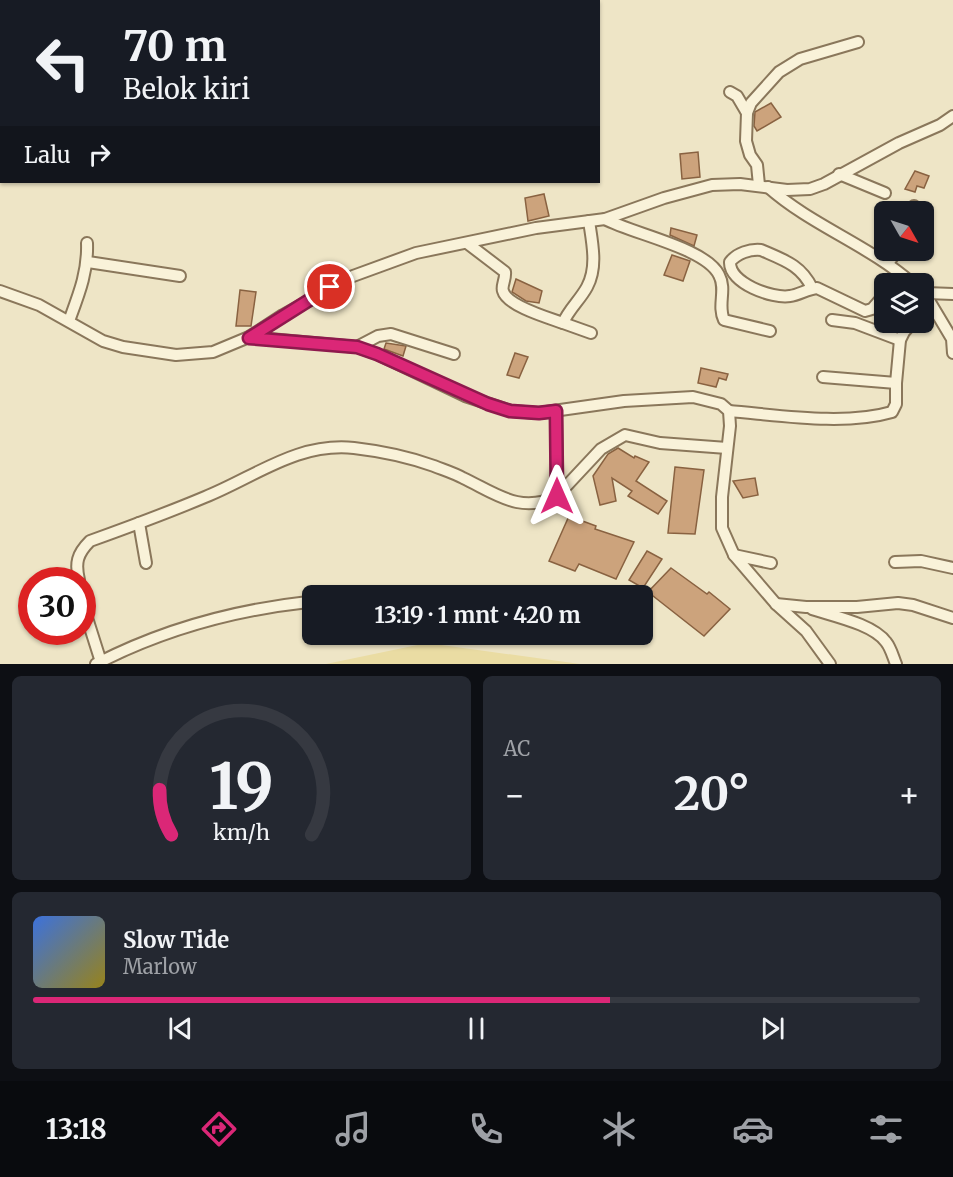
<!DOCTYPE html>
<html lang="id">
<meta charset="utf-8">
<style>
:root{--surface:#171b24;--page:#242831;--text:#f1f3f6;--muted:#9ea1a6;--line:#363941;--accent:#db2777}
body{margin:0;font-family:Merriweather,serif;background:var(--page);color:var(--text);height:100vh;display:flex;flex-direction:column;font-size:22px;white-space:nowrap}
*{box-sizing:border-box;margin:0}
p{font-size:20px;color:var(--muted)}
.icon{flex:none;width:33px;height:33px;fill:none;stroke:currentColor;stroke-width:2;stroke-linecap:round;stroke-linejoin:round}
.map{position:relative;height:664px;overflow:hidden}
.panel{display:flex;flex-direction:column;gap:12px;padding:12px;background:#0d0f14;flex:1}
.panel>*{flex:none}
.hud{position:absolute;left:0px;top:0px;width:600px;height:183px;box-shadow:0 2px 4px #0004;background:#171b24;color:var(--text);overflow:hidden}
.needle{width:39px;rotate:129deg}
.tools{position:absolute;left:874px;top:201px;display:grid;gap:12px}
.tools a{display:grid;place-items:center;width:60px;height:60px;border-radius:9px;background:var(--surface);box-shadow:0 2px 4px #0004;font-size:30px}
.speed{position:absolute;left:18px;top:567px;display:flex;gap:12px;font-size:30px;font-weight:700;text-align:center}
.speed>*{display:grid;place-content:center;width:78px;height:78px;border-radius:50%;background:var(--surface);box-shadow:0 2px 4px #0004;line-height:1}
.speed .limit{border:9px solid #d22;background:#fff;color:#111}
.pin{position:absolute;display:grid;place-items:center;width:51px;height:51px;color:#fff;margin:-26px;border:3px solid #fff;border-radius:50%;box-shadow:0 2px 6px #0007}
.me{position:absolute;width:66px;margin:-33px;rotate:0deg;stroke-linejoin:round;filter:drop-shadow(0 0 4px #0008)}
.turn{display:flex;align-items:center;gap:21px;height:126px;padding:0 24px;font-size:27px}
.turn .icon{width:78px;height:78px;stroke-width:2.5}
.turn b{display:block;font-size:42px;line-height:51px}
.then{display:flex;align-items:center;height:57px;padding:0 24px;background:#0003;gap:12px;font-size:22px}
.big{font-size:45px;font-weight:700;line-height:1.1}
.panel .tile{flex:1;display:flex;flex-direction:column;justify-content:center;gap:9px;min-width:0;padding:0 21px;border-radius:9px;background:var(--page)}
.panel .dial{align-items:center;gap:0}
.dial svg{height:156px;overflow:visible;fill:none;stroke:var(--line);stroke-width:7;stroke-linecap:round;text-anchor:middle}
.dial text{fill:var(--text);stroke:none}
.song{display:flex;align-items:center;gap:18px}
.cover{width:72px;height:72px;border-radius:9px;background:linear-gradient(135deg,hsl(220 70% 55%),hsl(50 70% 35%))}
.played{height:6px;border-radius:3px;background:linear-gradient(90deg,var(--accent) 65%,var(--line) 65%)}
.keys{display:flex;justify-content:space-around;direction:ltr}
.heat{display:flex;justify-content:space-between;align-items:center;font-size:33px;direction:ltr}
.panel .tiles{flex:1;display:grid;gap:12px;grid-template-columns:1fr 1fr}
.tile:last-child{grid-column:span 2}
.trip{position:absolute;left:302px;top:585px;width:351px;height:60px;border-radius:9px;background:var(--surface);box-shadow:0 2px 4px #0004;font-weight:700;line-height:60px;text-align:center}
.tab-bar{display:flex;height:96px;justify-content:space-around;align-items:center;background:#090b0e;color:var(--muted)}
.tab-bar .icon{width:42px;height:42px}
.tab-bar .selected{color:var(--accent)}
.tab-bar b{font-size:27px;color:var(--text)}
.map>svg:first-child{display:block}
</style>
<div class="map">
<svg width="953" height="664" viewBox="0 0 953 664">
<rect width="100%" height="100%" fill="#eee5c6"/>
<path fill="#eadca3" d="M427,643L580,664H326Z"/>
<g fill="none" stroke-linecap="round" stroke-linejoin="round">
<path stroke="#6e908a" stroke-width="2" d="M12,0L13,2"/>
</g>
<g fill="#cca37c" stroke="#896241" stroke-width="1.5">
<path d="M771,103L781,117L757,131L754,126L755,112Z"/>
<path d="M698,152L700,177L682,179L680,154Z"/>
<path d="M915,171L929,176L924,188L917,186L915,192L905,189Z"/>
<path d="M544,194L549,216L528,221L525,198Z"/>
<path d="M671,228L697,235L694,246L670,235Z"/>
<path d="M672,255L690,261L683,281L664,275Z"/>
<path d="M516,279L542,291L539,303L526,301L512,292Z"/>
<path d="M240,290L256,292L251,326H236Z"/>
<path d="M386,343L406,346L403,356L384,349Z"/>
<path d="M515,353L528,357L519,378L507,375Z"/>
<path d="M701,368L728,374L726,380L719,378L716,387L698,383Z"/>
<path d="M618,448L634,458L635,456L649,462L636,481L667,501L658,514L628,496L632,491L612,478L616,501L600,505L593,476L608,454Z"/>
<path d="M675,467L704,470L695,534L668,533Z"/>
<path d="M755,478L758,495L743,498L733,481Z"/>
<path d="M569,516L596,526L595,529L634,542L616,579L579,564L575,571L549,561Z"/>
<path d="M647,551L662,559L643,588L629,580Z"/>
<path d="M671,568L707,594L709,592L730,609L704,636L648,592Z"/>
</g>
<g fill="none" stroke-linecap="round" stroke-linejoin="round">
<defs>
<g id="minor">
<path d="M82,0L84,2"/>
<path d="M730,92L737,96L747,113"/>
<path d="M0,93H2"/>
<path d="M839,174L885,193"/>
<path d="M759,185L757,165L750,155L746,141L747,113L751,103L779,72L800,59L858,42"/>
<path d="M768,187C812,226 869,245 913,284"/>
<path d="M914,212V206"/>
<path d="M605,219C633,234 706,248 719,275C727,290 717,305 724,320L770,331"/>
<path d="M589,221C592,242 598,267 587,287C580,300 569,309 563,323L591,333"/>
<path d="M467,243L505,272C506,279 501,286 503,291C507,306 549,318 563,323"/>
<path d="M88,262L180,276"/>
<path d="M888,263L898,250"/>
<path d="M812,288C801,265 784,260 761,250C750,249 737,253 730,262C729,283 772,299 790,296C799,295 807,289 817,288L865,311L872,309L885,294"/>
<path d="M0,291L39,305L103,341L123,347L176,355L213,352L249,337L283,315L353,276L416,253L536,228L605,219L664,198L712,185L740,184L787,190L810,189L824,184L899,143L940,125L953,116"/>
<path d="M924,292L952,339L953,353"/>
<path d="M926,293L953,294"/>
<path d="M832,320L855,323L900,340"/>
<path d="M69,321C79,294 88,272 87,243"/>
<path d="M249,337L357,347L377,354L465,396L511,411L539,413L624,401L693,397L721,404L729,411L730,426L722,497V528L734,555L776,604L806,631L830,664"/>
<path d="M357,347L378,336L391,334L454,354"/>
<path d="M823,377L896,383"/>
<path d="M556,411L557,496"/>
<path d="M729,411C778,415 844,426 892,412L896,404V383L900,340L904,332L913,322"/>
<path d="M139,523L146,563"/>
<path d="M734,555L771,563"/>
<path d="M895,562L921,561L953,568"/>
<path d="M79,580C75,563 77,554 90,541C129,527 167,513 205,497C255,477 297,442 354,448C380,451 409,457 434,466C444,470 454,473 463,478C495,493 521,515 557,496L601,449L625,435L660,443L727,448"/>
<path d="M82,602L101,662"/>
<path d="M776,604L806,607H857L898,603L913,605L953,618"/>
<path d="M812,609C833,616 873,624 886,642C891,648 893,657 896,664"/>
<path d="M96,664C162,630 235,610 308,602"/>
</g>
</defs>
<use href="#minor" stroke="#8a775b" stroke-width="14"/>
<use href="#minor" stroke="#f9f2d9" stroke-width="10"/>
</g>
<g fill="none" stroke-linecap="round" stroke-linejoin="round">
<defs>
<path id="route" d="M330,287L249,338L357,347L377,354L488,404L510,411L539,413L556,411L557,496"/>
</defs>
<use href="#route" stroke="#8e194d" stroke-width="15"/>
<use href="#route" stroke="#db2777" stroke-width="10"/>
</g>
</svg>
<div class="tools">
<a><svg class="needle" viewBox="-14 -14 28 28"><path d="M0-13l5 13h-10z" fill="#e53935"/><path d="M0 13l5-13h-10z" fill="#9ea1a6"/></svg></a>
<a><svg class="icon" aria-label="layers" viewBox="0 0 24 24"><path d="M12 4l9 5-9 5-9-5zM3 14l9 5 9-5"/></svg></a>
</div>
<div class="speed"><div class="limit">30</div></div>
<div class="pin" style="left:330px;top:287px;background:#d93025"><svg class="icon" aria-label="arrive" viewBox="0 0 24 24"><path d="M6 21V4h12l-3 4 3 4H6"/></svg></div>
<svg class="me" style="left:557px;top:496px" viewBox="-20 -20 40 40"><path d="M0-17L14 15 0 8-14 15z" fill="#db2777" stroke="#fff" stroke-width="4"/></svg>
<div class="trip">13:19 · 1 mnt · 420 m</div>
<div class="hud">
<div class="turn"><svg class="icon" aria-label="left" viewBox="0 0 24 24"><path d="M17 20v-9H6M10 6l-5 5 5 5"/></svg><div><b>70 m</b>Belok kiri</div></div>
<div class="then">Lalu<svg class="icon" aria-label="right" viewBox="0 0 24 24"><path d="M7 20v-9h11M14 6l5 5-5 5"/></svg></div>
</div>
</div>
<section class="panel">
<div class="tiles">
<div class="tile dial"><svg viewBox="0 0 100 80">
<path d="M14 69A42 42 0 1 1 86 69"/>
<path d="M14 69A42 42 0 0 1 8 46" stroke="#db2777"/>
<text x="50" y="56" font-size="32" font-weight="700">19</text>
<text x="50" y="72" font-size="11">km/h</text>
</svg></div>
<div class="tile"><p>AC</p>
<div class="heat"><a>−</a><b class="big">20°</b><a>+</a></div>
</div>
<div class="tile">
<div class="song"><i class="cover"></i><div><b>Slow Tide</b><p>Marlow</p></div></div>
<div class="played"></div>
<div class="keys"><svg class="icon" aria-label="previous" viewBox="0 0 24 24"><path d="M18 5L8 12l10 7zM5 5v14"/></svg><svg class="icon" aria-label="pause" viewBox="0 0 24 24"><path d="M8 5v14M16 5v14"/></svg><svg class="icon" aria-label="next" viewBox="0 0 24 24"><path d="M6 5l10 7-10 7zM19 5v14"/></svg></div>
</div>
</div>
</section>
<nav class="tab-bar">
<b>13:18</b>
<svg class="icon selected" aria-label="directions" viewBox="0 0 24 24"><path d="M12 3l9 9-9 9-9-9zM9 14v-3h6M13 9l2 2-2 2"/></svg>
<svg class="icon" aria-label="music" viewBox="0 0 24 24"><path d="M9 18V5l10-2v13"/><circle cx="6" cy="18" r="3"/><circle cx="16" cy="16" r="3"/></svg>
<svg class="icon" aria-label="phone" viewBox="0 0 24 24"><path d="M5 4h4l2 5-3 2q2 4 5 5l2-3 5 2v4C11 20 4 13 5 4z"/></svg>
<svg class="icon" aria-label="climate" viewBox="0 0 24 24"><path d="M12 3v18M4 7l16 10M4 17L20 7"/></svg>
<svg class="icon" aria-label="car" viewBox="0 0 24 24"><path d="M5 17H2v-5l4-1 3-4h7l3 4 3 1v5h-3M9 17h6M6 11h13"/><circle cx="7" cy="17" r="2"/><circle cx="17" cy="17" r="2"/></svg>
<svg class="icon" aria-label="filters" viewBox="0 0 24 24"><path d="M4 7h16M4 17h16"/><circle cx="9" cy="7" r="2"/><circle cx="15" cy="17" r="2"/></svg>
</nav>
